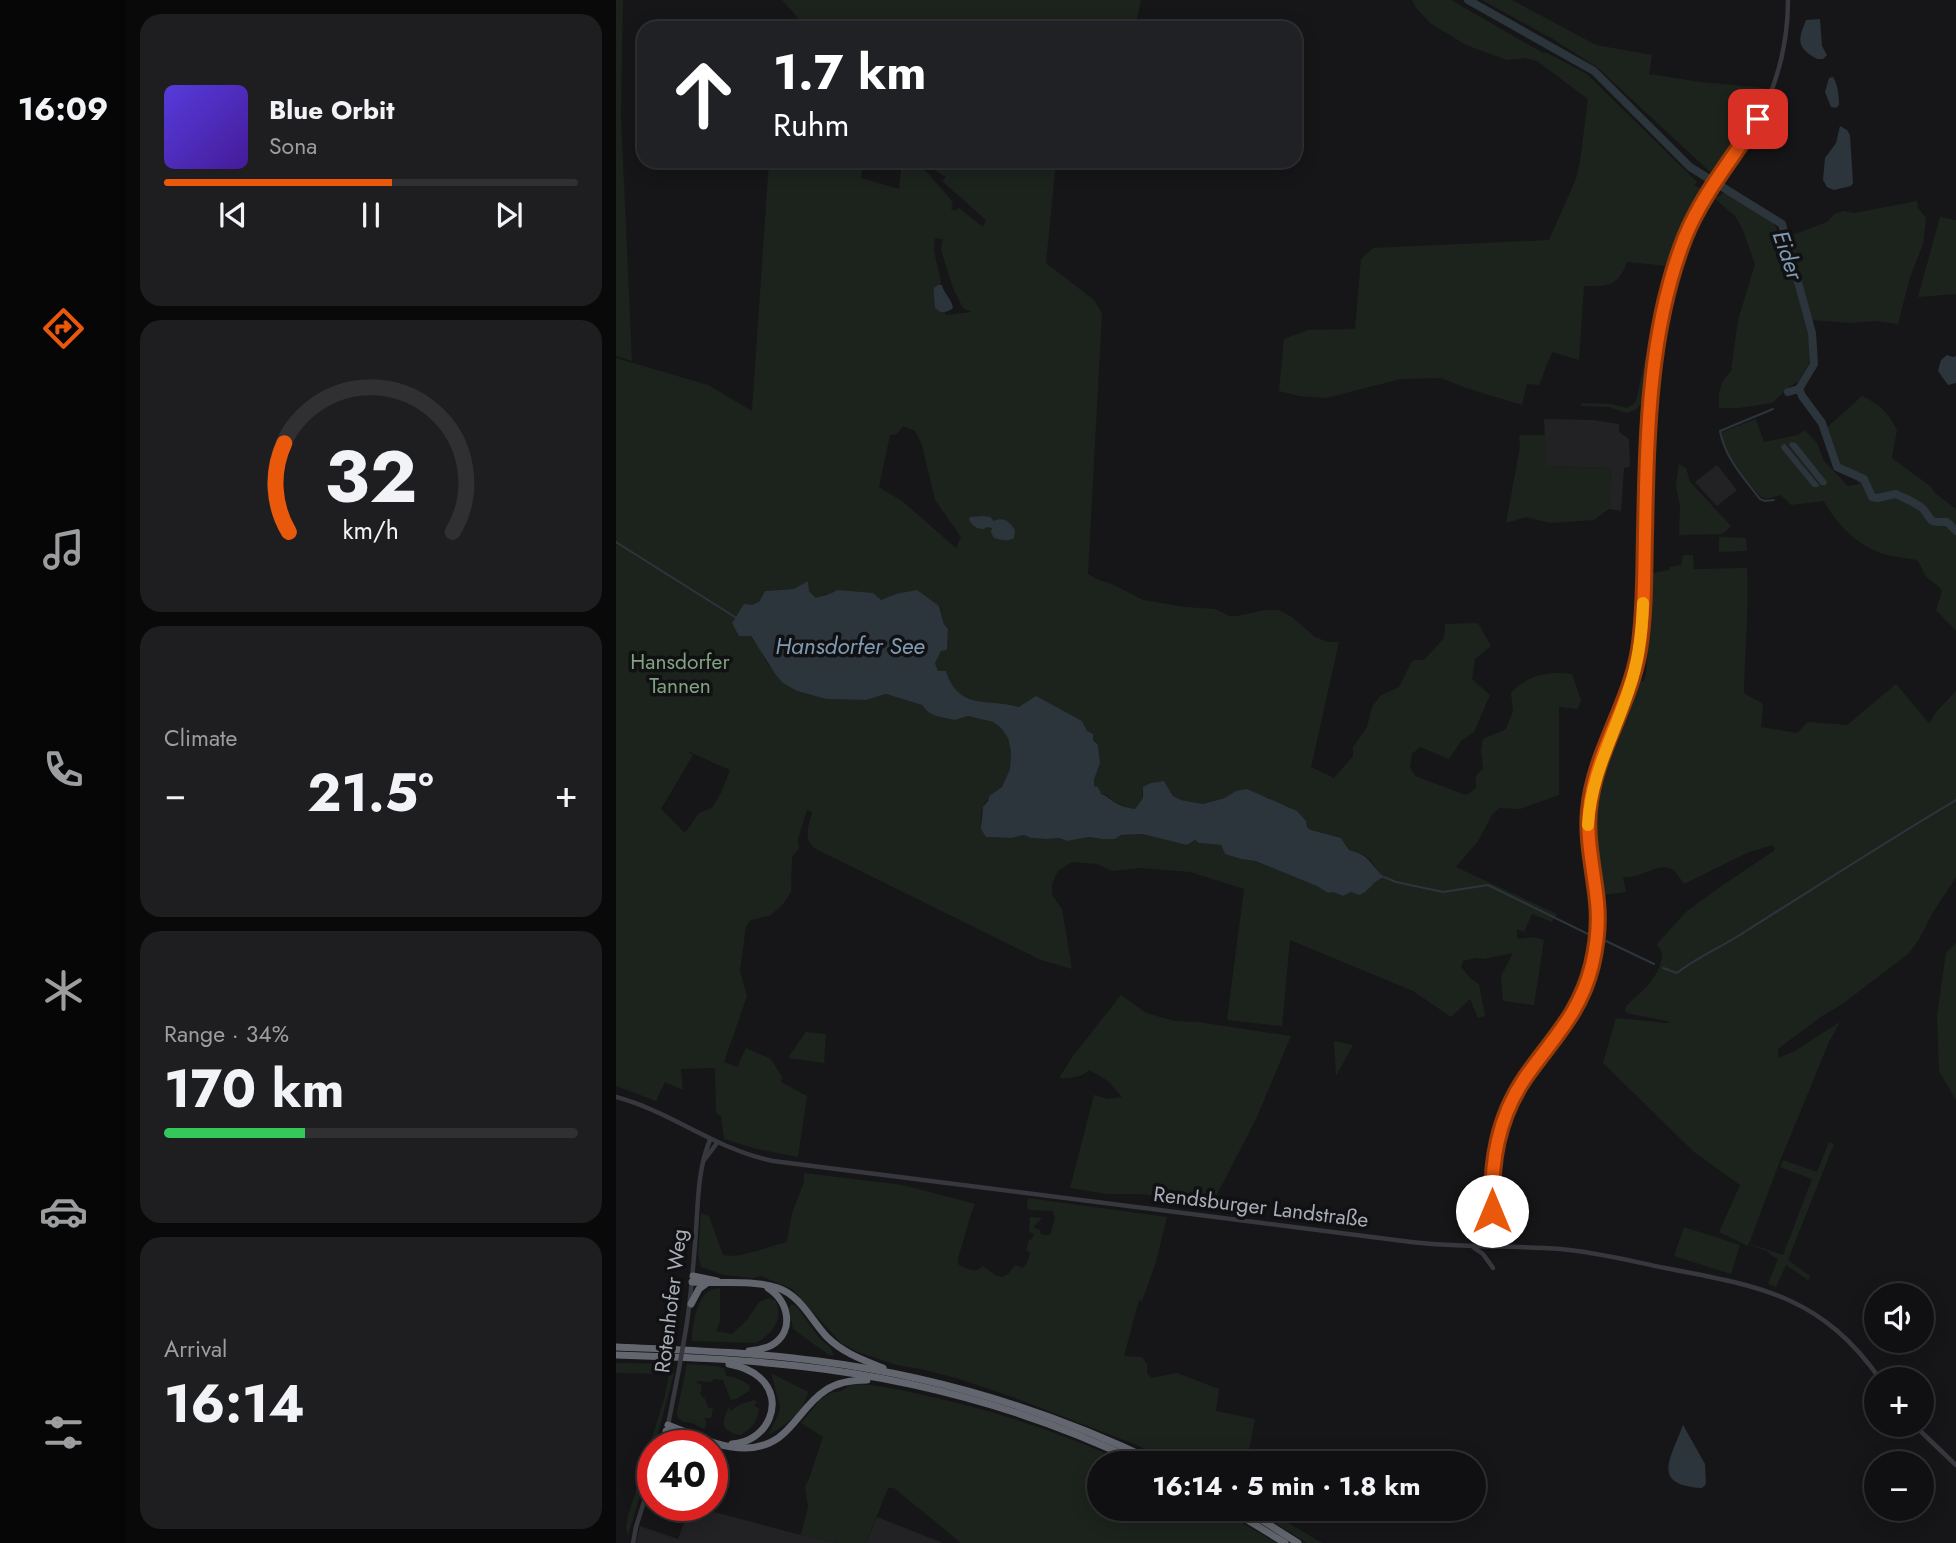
<!DOCTYPE html>
<meta charset="utf-8">
<style>
:root{--surface:#101012;--page:#1e1e20;--text:#f1f3f6;--muted:#9c9d9f;--line:#303032;--accent:#ea580c}
body{margin:0;font-family:Jost,sans-serif;background:var(--page);color:var(--text);height:100vh;display:flex;flex-direction:column;font-size:26px;white-space:nowrap}
*{box-sizing:border-box;margin:0}
p{font-size:23px;color:var(--muted)}
.icon{flex:none;width:38px;height:38px;fill:none;stroke:currentColor;stroke-width:2;stroke-linecap:round;stroke-linejoin:round}
.map{position:relative;flex:1;overflow:hidden}
.details{display:flex;flex-direction:column;gap:14px;padding:14px;background:#09090a;width:490px}
.details>*{flex:none}
.top-card{position:absolute;left:21px;top:21px;width:665px;height:147px;border-radius:21px;box-shadow:0 4px 18px #0003,0 0 0 2px var(--line);background:#202124;color:#fff;overflow:hidden}
.tools{position:absolute;left:1248px;top:1283px;display:grid;gap:14px}
.tools a{display:grid;place-items:center;width:70px;height:70px;border-radius:50%;background:var(--surface);box-shadow:0 4px 18px #0003,0 0 0 2px var(--line);font-size:35px}
.speed{position:absolute;left:21px;top:1430px;display:flex;gap:14px;font-size:35px;font-weight:700;text-align:center}
.speed>*{display:grid;place-content:center;width:91px;height:91px;border-radius:50%;background:var(--surface);box-shadow:0 4px 18px #0003,0 0 0 2px var(--line);line-height:1}
.speed .limit{border:10px solid #d22;background:#fff;color:#111}
.pin{position:absolute;display:grid;place-items:center;width:60px;height:60px;color:#fff;margin:-30px;border-radius:14px;box-shadow:0 4px 10px #0006}
.me{position:absolute;width:77px;margin:-38px;rotate:0deg;stroke-linejoin:round;filter:drop-shadow(0 0 5px #0008)}
.turn{display:flex;align-items:center;gap:24px;height:147px;padding:0 21px;font-size:32px}
.turn .icon{width:91px;height:91px;stroke-width:2.5}
.turn b{display:block;font-size:49px;line-height:60px}
.big{font-size:52px;font-weight:700;line-height:1.1}
.details .tile{flex:1;display:flex;flex-direction:column;justify-content:center;gap:10px;min-width:0;padding:0 24px;border-radius:21px;background:var(--page)}
.details .dial{align-items:center;gap:0}
.dial svg{height:182px;overflow:visible;fill:none;stroke:var(--line);stroke-width:7;stroke-linecap:round;text-anchor:middle}
.dial text{fill:var(--text);stroke:none}
.song{display:flex;align-items:center;gap:21px}
.cover{width:84px;height:84px;border-radius:10px;background:linear-gradient(135deg,hsl(250 70% 55%),hsl(260 70% 35%))}
.played{height:7px;border-radius:4px;background:linear-gradient(90deg,var(--accent) 55%,var(--line) 55%)}
.keys{display:flex;justify-content:space-around;direction:ltr}
.heat{display:flex;justify-content:space-between;align-items:center;font-size:38px;direction:ltr}
.charge{height:10px;border-radius:5px;background:linear-gradient(90deg,#34c759 34%,var(--line) 0)}
.trip{position:absolute;left:471px;top:1451px;width:399px;height:70px;border-radius:35px;background:var(--surface);box-shadow:0 4px 18px #0003,0 0 0 2px var(--line);font-weight:700;line-height:70px;text-align:center}
main{display:flex;flex:1;min-height:0}
.tabs{display:flex;flex-direction:column;width:126px;justify-content:space-around;align-items:center;background:#060607;color:var(--muted)}
.tabs .icon{width:49px;height:49px}
.tabs .active{color:var(--accent)}
.tabs b{font-size:32px;color:var(--text)}
.map>svg:first-child{display:block}
</style>
<main>
<nav class="tabs">
<b>16:09</b>
<svg class="icon active" aria-label="directions" viewBox="0 0 24 24"><path d="M12 3l9 9-9 9-9-9zM9 14v-3h6M13 9l2 2-2 2"/></svg>
<svg class="icon" aria-label="music" viewBox="0 0 24 24"><path d="M9 18V5l10-2v13"/><circle cx="6" cy="18" r="3"/><circle cx="16" cy="16" r="3"/></svg>
<svg class="icon" aria-label="phone" viewBox="0 0 24 24"><path d="M5 4h4l2 5-3 2q2 4 5 5l2-3 5 2v4C11 20 4 13 5 4z"/></svg>
<svg class="icon" aria-label="climate" viewBox="0 0 24 24"><path d="M12 3v18M4 7l16 10M4 17L20 7"/></svg>
<svg class="icon" aria-label="car" viewBox="0 0 24 24"><path d="M5 17H2v-5l4-1 3-4h7l3 4 3 1v5h-3M9 17h6M6 11h13"/><circle cx="7" cy="17" r="2"/><circle cx="17" cy="17" r="2"/></svg>
<svg class="icon" aria-label="filters" viewBox="0 0 24 24"><path d="M4 7h16M4 17h16"/><circle cx="9" cy="7" r="2"/><circle cx="15" cy="17" r="2"/></svg>
</nav>
<section class="details">
<div class="tile">
<div class="song"><i class="cover"></i><div><b>Blue Orbit</b><p>Sona</p></div></div>
<div class="played"></div>
<div class="keys"><svg class="icon" aria-label="previous" viewBox="0 0 24 24"><path d="M18 5L8 12l10 7zM5 5v14"/></svg><svg class="icon" aria-label="pause" viewBox="0 0 24 24"><path d="M8 5v14M16 5v14"/></svg><svg class="icon" aria-label="next" viewBox="0 0 24 24"><path d="M6 5l10 7-10 7zM19 5v14"/></svg></div>
</div>
<div class="tile dial"><svg viewBox="0 0 100 80">
<path d="M14 69A42 42 0 1 1 86 69"/>
<path d="M14 69A42 42 0 0 1 12 30" stroke="#ea580c"/>
<text x="50" y="56" font-size="32" font-weight="700">32</text>
<text x="50" y="72" font-size="11">km/h</text>
</svg></div>
<div class="tile"><p>Climate</p>
<div class="heat"><a>−</a><b class="big">21.5°</b><a>+</a></div>
</div>
<div class="tile"><p>Range · 34%</p><b class="big">170 km</b><div class="charge"></div></div>
<div class="tile"><p>Arrival</p><b class="big">16:14</b></div>
</section>
<div class="map">
<svg width="1340" height="1543" viewBox="0 0 1340 1543">
<rect width="100%" height="100%" fill="#161618"/>
<g fill="#222225">
<path d="M928,419L977,420L1003,424V432L1013,439L1014,467L1008,468L1005,511L993,509L995,468L930,466Z"/>
<path d="M1101,465L1121,490L1101,506L1079,482Z"/>
<path d="M74,1507L94,1514L98,1512L185,1535L221,1543H20L24,1526L62,1539Z"/>
<path d="M261,1517L327,1543H250Z"/>
</g>
<g fill="#1c231d" fill-rule="evenodd">
<path d="M0,0H7L5,117L16,361L0,356Z"/>
<path d="M166,0H525L519,28H191Z"/>
<path d="M796,0H835L927,53H931L971,74L1081,182L1078,185L1086,190L1053,266L1056,267L1040,331L1026,403L1019,410L1011,413L993,407L966,406L965,403L995,404L1011,408L1016,405L1020,401L1043,295L1053,266L1011,262C1001,287 993,286 968,286L963,360L936,352L923,385L911,384L906,405L850,388L825,378L785,379L710,398L683,396L663,391L668,339L692,330L739,329L745,259L757,248L933,240L960,179L964,161L972,99L921,61L909,58L891,60L850,45L814,23L800,8Z"/>
<path d="M866,0H896L980,45L1036,55L1033,74L1085,82L1149,88C1137,119 1120,151 1094,172L981,67L935,38Z"/>
<path d="M153,161H247L245,178L283,189L286,161H301L337,202L335,209L339,211L343,208L367,227L370,220L326,181L330,177L320,171L311,161H440L430,263L478,300L486,313L472,574L480,579L498,585L527,600L569,607L599,609L613,616H621L649,610H663L676,617L699,637L712,642H723L695,767L718,778L737,756V747L751,727L756,707L764,696L783,687L795,663L798,660H808L828,638L829,624L862,623L875,646L859,659L856,679L874,695L858,732L845,741L833,759L804,747L796,754L794,767L799,776L850,795L860,788V776L867,768L865,750L867,739L890,729L897,711L895,693C911,675 933,671 956,674L965,700L962,709L943,707V795L904,809L883,808L876,815L862,841L840,867L941,914L936,922L916,914L908,932L901,929V939L918,937L928,940L918,1005L887,1001L885,976L897,953L868,959L859,958L847,961L845,967L855,979L863,984L869,1016L862,1018L854,999L835,1017L797,991L674,940L666,1026L611,1020L628,889L574,872L525,868L496,871L481,864L456,862L442,871L436,884V895L446,909L456,969L425,960L200,849C186,840 193,825 196,812L191,810L182,839L183,848L176,857L175,892L167,904L155,915L135,920L130,926L124,971L131,996L108,1062L121,1067L130,1048L155,1059L166,1077L165,1082L191,1096L182,1157L141,1149L108,1139L105,1116L100,1113L99,1068L65,1069L67,1090L49,1082L40,1101L0,1086V358L92,385L136,411ZM319,238L327,239L325,250L337,288L347,308L356,312L330,315L322,297L325,282L318,251ZM287,426L299,431L306,445L319,500L345,537L340,548L286,501L263,487L274,435L281,434ZM192,581L193,591L200,598L209,594L265,600L280,594L324,606L328,624L332,629L331,650L325,651L319,663L322,671H330L334,683L341,693L357,700L375,704H393L403,707L444,710L466,721L471,731L482,745L484,763L478,780V786L485,794L491,795L496,801L512,808L519,809L527,798L526,791L539,783L548,781L557,796L565,800L587,804L609,798L651,797L665,805L672,806L695,830L725,838L733,850C759,856 767,869 751,891L735,892L727,896L717,892L712,893L702,886L638,861L625,859L609,854L605,845L583,843L579,840L571,845L526,834L505,835L499,839H486L473,837L451,841L443,838L430,839L415,838L408,835L395,838L370,837C366,827 363,817 367,807C369,803 372,800 373,796L386,787L394,769L395,752L392,738L385,728L377,722L352,716L339,720L312,712L306,705L270,694L250,700L210,699L181,691L152,665L144,649L119,617L125,612L143,602L149,591L179,589ZM69,750L114,770L105,793L96,808L83,813L69,833L45,809L77,755Z"/>
<path d="M1110,192L1151,216L1158,223L1170,253L1192,333L1195,359L1183,381L1173,387L1156,403L1123,408H1103V394L1106,382L1115,371L1122,320L1139,264L1126,228L1119,216L1098,198Z"/>
<path d="M1301,201L1302,208L1310,218L1307,244L1294,277L1282,324L1258,321L1234,323L1196,320L1171,237L1211,222L1219,214L1227,211L1238,213Z"/>
<path d="M1324,217L1340,220V294L1302,297Z"/>
<path d="M1246,396C1262,403 1273,413 1281,430L1276,458L1314,486L1319,493L1340,509V631L1320,610L1326,591C1322,584 1314,582 1309,575C1306,570 1305,565 1301,560C1290,558 1279,557 1268,554C1242,546 1220,524 1208,501L1175,505L1165,495L1151,499L1145,497C1130,479 1106,457 1106,432L1140,419L1148,442L1182,435L1189,430L1201,443L1208,461L1232,486L1244,484C1229,468 1212,456 1205,433Z"/>
<path d="M903,435H929L931,466L995,468L993,509L978,520L934,523L910,517L890,523L904,447Z"/>
<path d="M1063,464L1070,468L1074,482L1115,526L1106,534L1063,535L1064,506L1060,486Z"/>
<path d="M1103,537L1130,538L1131,551L1103,552Z"/>
<path d="M1067,555H1077L1078,569L1131,568C1133,609 1129,649 1128,690L1129,694L1146,703L1147,708L1145,727L1181,733L1192,722L1231,725L1280,684L1313,723L1321,711L1340,691V877L1316,914L1302,941L1292,954L1225,1005L1206,1016L1162,1049V1058L1177,1052L1224,1022L1213,1042L1162,1166L1132,1246L1103,1232L1124,1185L1078,1152L987,1063L1000,1018L1051,1023L1055,1022L1011,1013L1009,1010L1010,1006C1026,991 1046,976 1046,953L1041,944L1071,911L1104,887L1159,850L1157,845L1133,852L1068,884C1065,880 1061,873 1057,870C1045,860 1022,880 1007,877L1010,892L986,895C981,865 975,834 979,803C986,762 1011,721 1024,681L1027,682L1030,674L1037,573L1053,570L1054,567L1065,565Z"/>
<path d="M1340,943V1100L1323,1071L1321,1016L1330,953Z"/>
<path d="M505,995L530,1013L558,1021L582,1022L675,1036L640,1119L596,1204L526,1194H491L454,1188L478,1095L492,1099L506,1097L492,1081L473,1070C465,1078 454,1078 443,1078L457,1056Z"/>
<path d="M190,1032L210,1034L208,1063L172,1058Z"/>
<path d="M718,1041L737,1045L720,1076Z"/>
<path d="M1213,1142L1218,1144L1172,1260L1194,1276L1192,1280L1170,1265L1160,1287L1152,1284L1162,1259L1153,1254V1252L1135,1245V1244L1167,1255L1196,1179L1164,1167L1167,1160L1201,1172Z"/>
<path d="M188,1173L287,1185L359,1204C353,1217 351,1229 347,1242C345,1250 341,1256 342,1264C350,1269 360,1274 367,1266L379,1275L386,1277L392,1274L399,1265L406,1268L411,1263L414,1253L410,1250L413,1240L416,1239L418,1234L413,1231L414,1217L426,1218L419,1225L418,1228L424,1230V1233L427,1235H434L439,1218L437,1211L413,1210L411,1206L412,1198L551,1217L540,1262L526,1301L523,1300L508,1356L526,1357L531,1364V1374L536,1378L561,1373L603,1389L600,1411L639,1419L633,1451L634,1459L640,1463H553L523,1446L397,1397L340,1378L305,1369L281,1365L242,1352L225,1343L176,1289L145,1276L137,1278L108,1275L85,1267L82,1254L85,1213L93,1216L107,1255C126,1259 149,1247 168,1243L171,1241L176,1213L188,1182Z"/>
<path d="M1068,1227L1124,1245L1115,1274L1058,1256Z"/>
<path d="M104,1288V1322L100,1331L116,1334L131,1320L143,1302L153,1298L160,1301C167,1321 157,1333 140,1343L76,1341C76,1328 80,1299 93,1291C96,1289 100,1289 104,1288Z"/>
<path d="M175,1304L181,1307L204,1339L214,1347L218,1355H213L177,1329L173,1309Z"/>
<path d="M0,1363L57,1364L56,1372L58,1373L39,1445L37,1446V1454L12,1535L10,1527L12,1516L49,1396L53,1374L0,1373Z"/>
<path d="M71,1364L100,1366L109,1369L110,1376C120,1377 126,1380 134,1386L133,1391L122,1398L115,1400L107,1380L99,1379L94,1382L81,1381V1383L86,1385L84,1394L89,1399L92,1408H97L95,1418H88L91,1423L88,1429L76,1423L67,1422L62,1418L61,1412Z"/>
<path d="M155,1373L192,1392C188,1410 170,1427 153,1434L163,1413L164,1406Z"/>
<path d="M237,1384C261,1384 284,1390 307,1395C378,1410 446,1433 512,1463H483V1508L603,1509L660,1543H345L278,1488H272L250,1543H221L185,1535L192,1507L189,1486L193,1479L207,1437L185,1423L203,1401L214,1393L225,1391Z"/>
<path d="M138,1400L141,1402L138,1406L143,1408C142,1421 135,1430 124,1435C104,1431 105,1421 114,1406V1411L125,1404Z"/>
<path d="M637,1509H649L706,1543H691Z"/>
</g>
<g fill="#2c353c">
<path d="M1204,19L1206,46L1211,55L1207,59C1199,59 1203,60 1196,56C1179,45 1184,36 1190,20Z"/>
<path d="M1217,77C1222,85 1223,96 1223,105L1220,108L1215,107L1209,92L1213,78Z"/>
<path d="M1224,126L1231,130L1234,135L1237,183L1235,186L1218,190L1211,187L1207,180L1209,158L1220,143Z"/>
<path d="M322,285H326C328,294 336,299 337,308C331,313 325,314 319,308C319,301 317,293 318,288Z"/>
<path d="M1331,355L1337,357L1340,356V383L1332,385L1322,371L1325,360Z"/>
<path d="M1175,442L1180,443L1211,482L1210,485H1205L1173,445Z"/>
<path d="M1169,444L1203,485L1202,487H1197L1165,448L1166,445Z"/>
<path d="M367,516L374,517L378,521C387,516 394,522 399,530L398,538C391,542 386,540 378,538L375,532L376,528L370,527L368,529C360,529 357,526 353,520L354,517Z"/>
<path d="M192,581L193,591L200,598C207,595 214,595 221,590L257,593L265,600L280,594L301,590L323,606L328,624L332,629L331,650L325,651L319,663L322,671H330C342,711 373,698 403,707L420,696L466,721L471,731L477,734V740L482,745L484,763L478,780V786L482,787L485,794C492,796 493,799 498,802C504,806 512,808 519,809L527,798V787L535,783L548,781L557,796L565,800L587,804L609,798L620,791L631,789L681,811L690,821L691,827L695,830L725,838L733,850C756,856 753,864 768,877C755,882 756,889 744,895L735,892L727,896L717,892L712,893L701,886L639,861L625,859L609,854L605,845L583,843L579,840L571,845L526,834L505,835L499,839H486L473,837L451,841L443,838L430,839L415,838L408,835L395,838L370,837L365,829L367,807L372,801L373,796L386,787L394,769L395,752L392,738L385,728L377,722L352,716L339,720L320,716L312,712L306,705L270,694L250,700L210,699L181,691L167,683L160,675L135,636H123L116,623L128,604L136,605L143,602L149,591L178,589Z"/>
<path d="M1067,1425L1089,1464L1090,1484L1086,1488C1034,1485 1055,1458 1067,1425Z"/>
</g>
<g fill="none" stroke-linecap="round" stroke-linejoin="round">
<g stroke="#2c353c" stroke-width="2">
<path d="M1157,409L1104,431C1109,458 1127,477 1144,499L1149,501L1158,500"/>
<path d="M0,542L119,617"/>
<path d="M768,877L780,882L827,892L872,885L974,935"/>
<path d="M990,941L1038,964"/>
<path d="M1047,968L1061,973C1083,956 1108,946 1130,931C1200,887 1269,842 1340,800"/>
</g>
<g stroke="#2c353c" stroke-width="8">
<path d="M852,0L978,71L1074,167L1166,224L1196,333L1198,364L1183,389"/>
<path d="M1183,389L1186,396L1206,423L1221,467L1248,479L1256,497L1261,498L1280,494C1288,498 1301,503 1307,509C1318,522 1311,522 1331,522L1340,531"/>
<path d="M1172,392L1183,389"/>
</g>
<g stroke="#37383d" stroke-width="4.5">
<path d="M0,1097C56,1112 99,1149 157,1161L795,1242C845,1248 895,1245 944,1249C980,1252 1015,1261 1049,1268C1143,1286 1205,1295 1264,1379"/>
<path d="M89,1159L101,1143"/>
<path d="M857,1247L867,1254L877,1268"/>
<path d="M877,1247C876,1193 873,1141 900,1093C911,1073 926,1057 940,1040C958,1015 972,987 978,957C981,939 982,922 981,904C978,873 970,844 973,812C977,755 1014,706 1023,649C1029,612 1027,574 1029,537C1031,449 1032,361 1057,275C1064,248 1074,221 1090,197C1109,168 1133,140 1148,109C1164,74 1172,38 1172,0"/>
<path d="M68,1340C75,1304 77,1268 80,1231C82,1201 82,1168 94,1140"/>
<path d="M1297,1424L1340,1465"/>
<path d="M46,1445L52,1425L63,1369"/>
<path d="M17,1543L20,1527L37,1473"/>
</g>
<g stroke="#63666e" stroke-width="7">
<path d="M77,1276L101,1281"/>
<path d="M76,1282C104,1284 135,1279 162,1288C185,1296 195,1320 211,1337C227,1353 247,1360 267,1368"/>
<path d="M75,1304L83,1289L91,1283"/>
<path d="M0,1347C67,1350 135,1352 202,1361C320,1376 435,1411 542,1463"/>
<path d="M133,1351C141,1350 149,1349 156,1345C179,1331 173,1301 152,1288"/>
<path d="M0,1355C61,1357 121,1359 182,1366C300,1379 417,1411 525,1463"/>
<path d="M113,1364C123,1366 134,1369 143,1377C171,1401 151,1442 116,1444"/>
<path d="M52,1425C76,1434 102,1448 129,1448C175,1447 179,1410 210,1390C222,1382 236,1380 251,1380"/>
<path d="M50,1431L73,1436"/>
<path d="M46,1446L55,1438L64,1435"/>
<path d="M612,1508L669,1543"/>
<path d="M627,1508L682,1543"/>
</g>
<path stroke="#37383d" stroke-width="4.5" d="M63,1369L68,1340"/>
</g>
<g fill="none" stroke-linecap="round" stroke-linejoin="round">
<defs>
<path id="route" d="M876,1211C875,1163 881,1119 909,1078C936,1039 964,1014 976,965C981,944 983,922 981,902C978,870 970,841 973,810C978,753 1014,705 1023,650C1029,612 1028,572 1029,534C1031,435 1032,331 1069,237C1086,195 1117,158 1142,119"/>
</defs>
<use href="#route" stroke="#983908" stroke-width="18"/>
<use href="#route" stroke="#ea580c" stroke-width="12"/>
<path stroke="#f59e0b" stroke-width="12" d="M972,825C975,774 998,736 1013,689C1023,661 1026,632 1027,603"/>
</g>
<g text-anchor="middle" dominant-baseline="central" stroke-width="7" stroke-linejoin="round" paint-order="stroke">
<g font-size="21" fill="#7fa381" stroke="#111113">
<text x="64" y="662">Hansdorfer<tspan x="64" dy="24">Tannen</tspan></text>
</g>
<g font-size="21" fill="#a8adb8" stroke="#111113">
<text transform="translate(645 1207) rotate(7)">Rendsburger Landstraße</text>
<text transform="translate(55 1301) rotate(-83)">Rotenhofer Weg</text>
</g>
<g font-size="23" font-style="italic" fill="#7f9bb3" stroke="#111113">
<text transform="translate(1172 255) rotate(71)">Eider</text>
<text x="234" y="646">Hansdorfer See</text>
</g>
</g>
</svg>
<div class="tools">
<a><svg class="icon" aria-label="sound" viewBox="0 0 24 24"><path d="M4 9h4l5-4v14l-5-4H4zM17 9q2 3 0 6"/></svg></a>
<a>+</a>
<a>−</a>
</div>
<div class="speed"><div class="limit">40</div></div>
<div class="pin" style="left:1142px;top:119px;background:#d93025"><svg class="icon" aria-label="arrive" viewBox="0 0 24 24"><path d="M6 21V4h12l-3 4 3 4H6"/></svg></div>
<svg class="me" style="left:876px;top:1211px" viewBox="-20 -20 40 40"><circle r="19" fill="#fff"/><path d="M0-13L10 11 0 6-10 11z" fill="#ea580c"/></svg>
<div class="trip">16:14 · 5 min · 1.8 km</div>
<div class="top-card">
<div class="turn"><svg class="icon" aria-label="ahead" viewBox="0 0 24 24"><path d="M12 20V5M6 11l6-6 6 6"/></svg><div><b>1.7 km</b>Ruhm</div></div>
</div>
</div>
</main>
